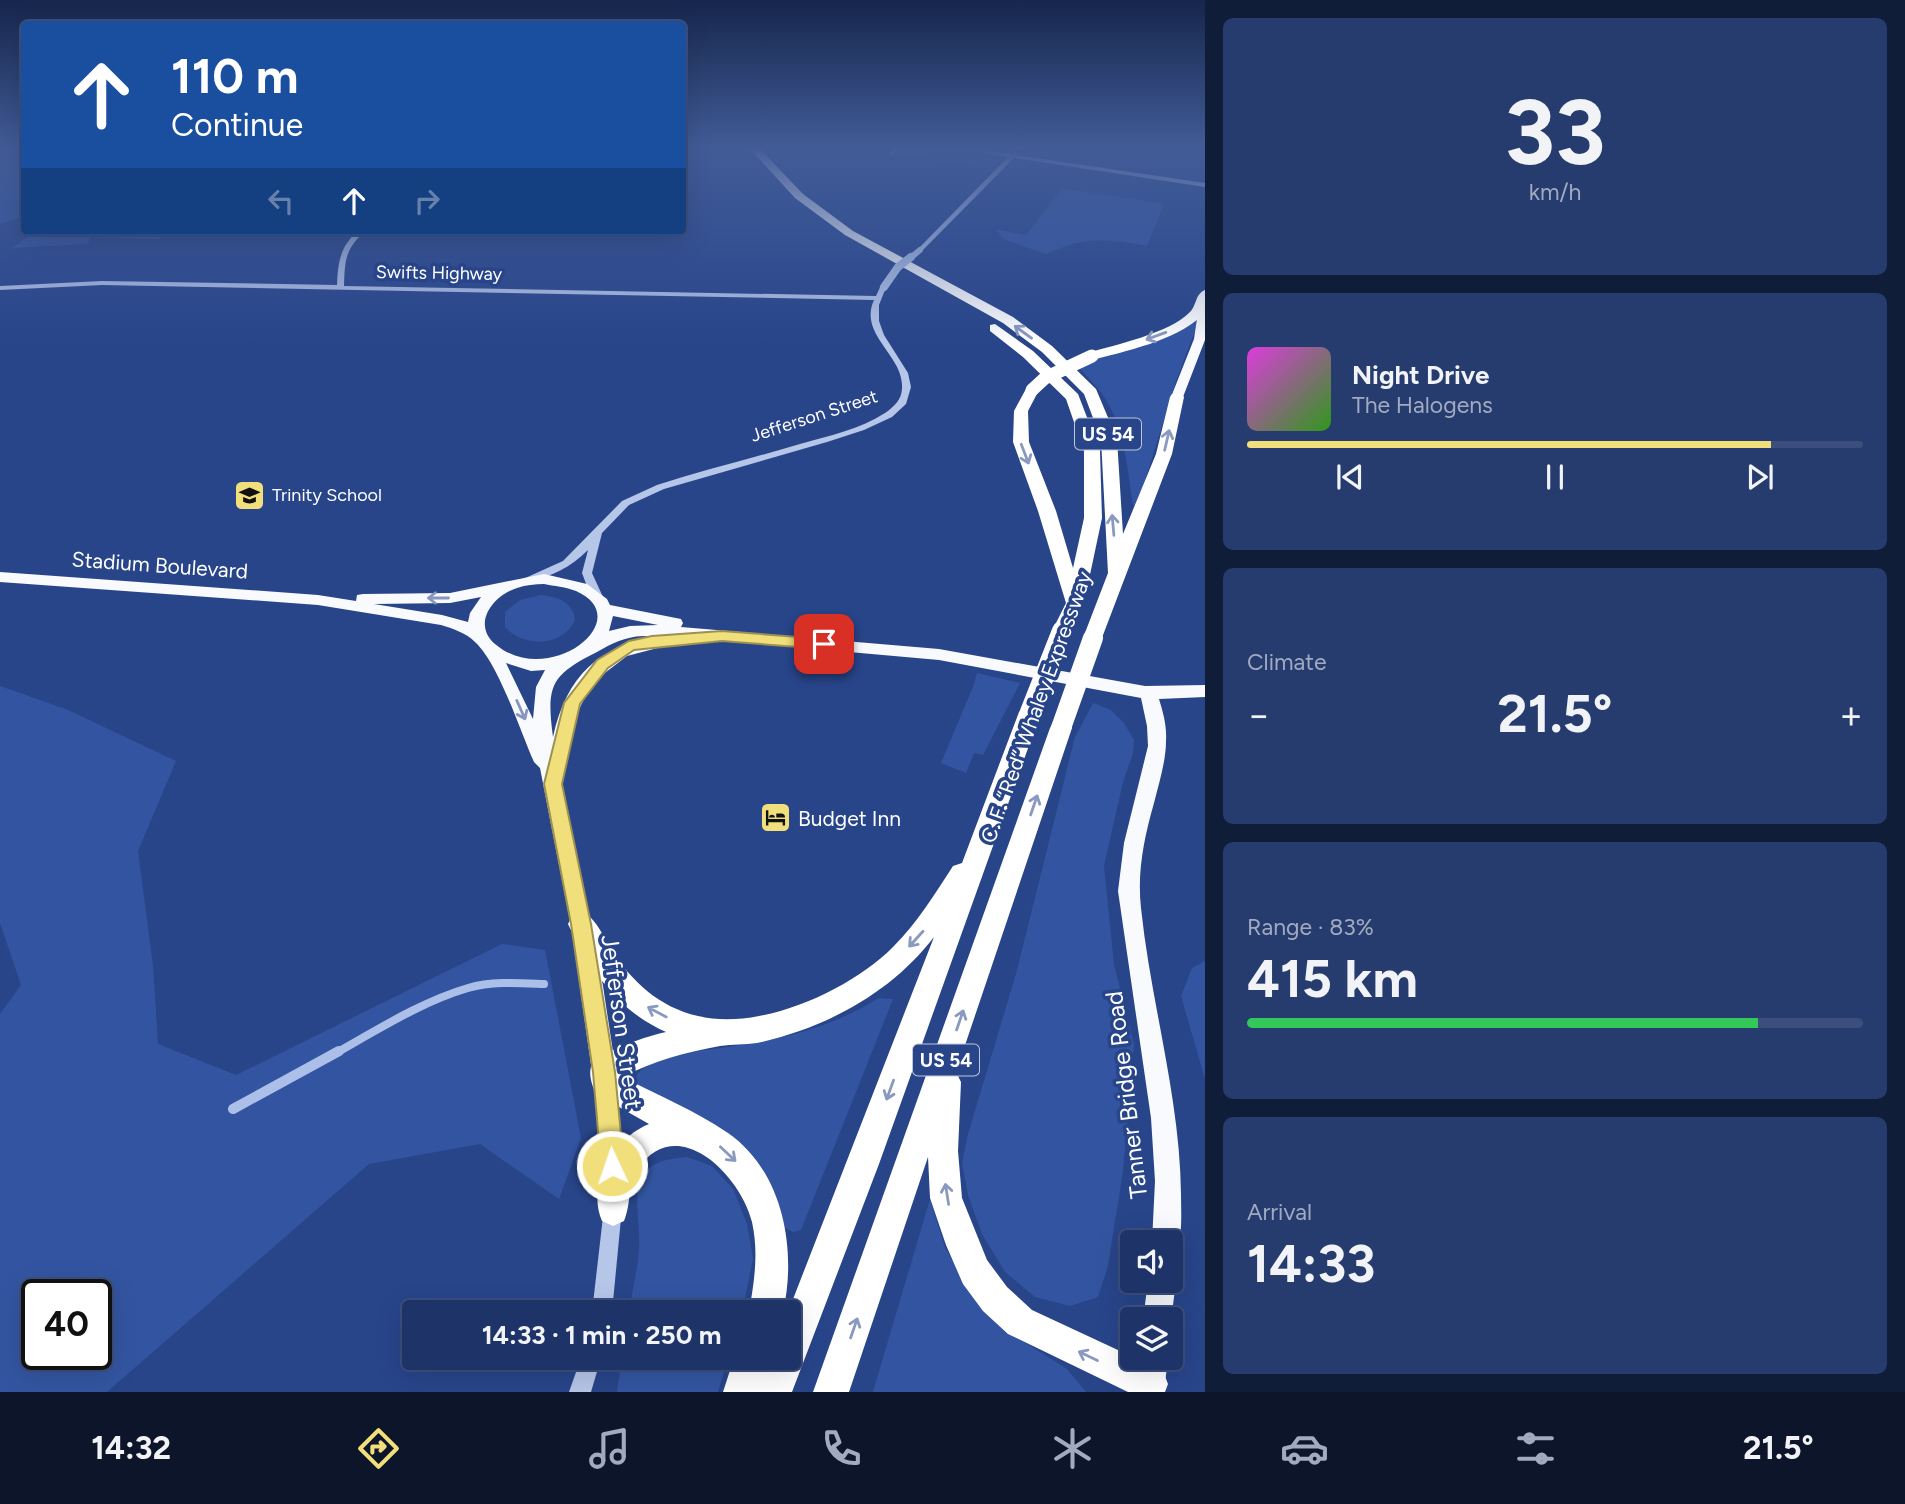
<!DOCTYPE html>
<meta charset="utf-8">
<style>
:root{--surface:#1e3468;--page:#263c6e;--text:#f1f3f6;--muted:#a1aac0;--line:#3c4f7c;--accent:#f1df7c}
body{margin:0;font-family:Figtree,sans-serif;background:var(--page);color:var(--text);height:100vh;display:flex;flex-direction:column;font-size:26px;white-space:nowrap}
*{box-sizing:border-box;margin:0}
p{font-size:23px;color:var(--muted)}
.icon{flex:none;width:38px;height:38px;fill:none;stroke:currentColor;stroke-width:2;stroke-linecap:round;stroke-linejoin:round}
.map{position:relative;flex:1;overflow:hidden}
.drawer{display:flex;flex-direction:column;gap:18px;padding:18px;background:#101d39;width:700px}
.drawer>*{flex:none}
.top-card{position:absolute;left:21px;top:21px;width:665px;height:214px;border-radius:7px;box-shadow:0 7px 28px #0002,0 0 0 2px var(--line);background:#1a4fa0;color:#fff;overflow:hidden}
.fabs{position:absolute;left:1120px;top:1230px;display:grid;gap:14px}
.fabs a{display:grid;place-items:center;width:63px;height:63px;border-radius:7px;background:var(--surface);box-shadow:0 7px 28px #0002,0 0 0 2px var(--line);font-size:35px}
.speed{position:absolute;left:21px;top:1279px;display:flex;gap:14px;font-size:35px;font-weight:700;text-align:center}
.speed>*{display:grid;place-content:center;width:91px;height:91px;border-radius:50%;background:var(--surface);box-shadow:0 7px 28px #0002,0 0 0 2px var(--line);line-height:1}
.speed .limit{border:4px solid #111;border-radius:10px;background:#fff;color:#111}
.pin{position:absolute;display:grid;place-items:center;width:60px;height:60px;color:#fff;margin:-30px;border-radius:14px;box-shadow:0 4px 10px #0006}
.me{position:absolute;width:77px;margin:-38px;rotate:357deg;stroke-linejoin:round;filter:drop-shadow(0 0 5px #0008)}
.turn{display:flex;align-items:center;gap:24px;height:147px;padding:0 35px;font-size:32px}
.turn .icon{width:91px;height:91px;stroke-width:2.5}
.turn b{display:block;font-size:49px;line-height:60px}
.lanes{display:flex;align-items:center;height:66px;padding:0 35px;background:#0003;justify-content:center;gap:35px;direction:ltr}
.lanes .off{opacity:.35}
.big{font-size:52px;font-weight:700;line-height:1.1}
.drawer .card{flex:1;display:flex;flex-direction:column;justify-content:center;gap:10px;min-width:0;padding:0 24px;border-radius:10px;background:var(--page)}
.drawer .dial{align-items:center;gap:0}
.dial b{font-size:91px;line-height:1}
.song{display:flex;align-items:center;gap:21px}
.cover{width:84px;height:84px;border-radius:10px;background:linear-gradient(135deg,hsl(300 70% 55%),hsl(110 70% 35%))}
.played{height:7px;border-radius:4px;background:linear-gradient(90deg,var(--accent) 85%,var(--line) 85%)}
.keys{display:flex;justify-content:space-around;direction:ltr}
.heat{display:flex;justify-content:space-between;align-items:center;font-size:38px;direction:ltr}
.charge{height:10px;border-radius:5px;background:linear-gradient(90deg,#34c759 83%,var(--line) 0)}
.trip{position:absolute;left:402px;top:1300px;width:399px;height:70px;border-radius:7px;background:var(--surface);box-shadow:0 7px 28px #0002,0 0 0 2px var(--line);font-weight:700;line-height:70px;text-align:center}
.tabs{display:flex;height:112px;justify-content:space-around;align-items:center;background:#0c152a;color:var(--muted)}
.tabs .icon{width:49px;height:49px}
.tabs .active{color:var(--accent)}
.tabs b{font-size:32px;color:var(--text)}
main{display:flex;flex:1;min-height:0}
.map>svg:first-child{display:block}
</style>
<main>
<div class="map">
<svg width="1205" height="1392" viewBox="0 0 1205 1392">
<rect width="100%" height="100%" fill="#28458a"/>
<g fill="#3355a1" fill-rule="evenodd">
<path d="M0,149H24V216L0,224Z"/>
<path d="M905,149H963L1003,156L991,169L899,154Z"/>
<path d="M1062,188L1164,204L1147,246C1104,239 1087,236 1046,254L1003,239L996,229L1026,235Z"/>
<path d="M36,231H163L159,239L90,237L88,244L12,248Z"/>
<path d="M1192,322L1198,323L1177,378L1137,506L1133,505C1127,469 1125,426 1102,394C1095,384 1085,375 1077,365L1145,344Z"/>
<path d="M541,595C558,597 573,602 575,620C563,647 523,648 505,627V612L520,600Z"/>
<path d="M977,673L1020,683L983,755L974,753L966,773L941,763L973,687Z"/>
<path d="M0,686L68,710L176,761L138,851L153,966L158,1044L236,1075L502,944L545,950L581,1138L559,1199L480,1144L369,1164L107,1392H0V1014L21,985L0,923ZM37,1295H96V1354H37Z"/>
<path d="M1093,703L1111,710L1124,723L1134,740L1133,753L1123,782L1104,866L1114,965L1134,1044L1123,1171L1108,1266L1098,1297L1070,1306L1035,1297L1005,1272L982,1234L968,1195L962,1163L968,1134L1016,974L1075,737Z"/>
<path d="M1205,961V1079L1181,996L1192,968Z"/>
<path d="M879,998L893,999L801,1230L793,1232L785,1228L771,1186L640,1087L634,1080C639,1070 651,1060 662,1056C677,1051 704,1051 721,1048C781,1039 826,1030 879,998Z"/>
<path d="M687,1157L712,1166L733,1189L747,1224L753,1259L742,1312H629C632,1291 638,1269 639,1248C641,1199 619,1162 687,1157Z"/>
<path d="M930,1199L945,1248L978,1299L1013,1335L1067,1369L1086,1392H873Z"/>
<path d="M622,1358H728L718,1392H617Z"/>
</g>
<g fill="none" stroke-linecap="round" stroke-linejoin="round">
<path stroke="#abbfe9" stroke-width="8" d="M336,1053C377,1030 423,1001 468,988C493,981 519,983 544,984"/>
<path stroke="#abbfe9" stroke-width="10" d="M233,1109L339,1051"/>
<g fill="#b6c6e9" fill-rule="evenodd">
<path d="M894,149H900L893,155H889Z"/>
<path d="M965,149L1011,154L1015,151L1018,153L1016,155L1205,183V187L1014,158L922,251H918V249L1008,157Z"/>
<path d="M358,231H365C345,250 345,259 344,286L876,296L881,285H887L879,305V321L884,335L908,373L911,387L906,404L892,417L864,430L827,442L664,489L629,505L602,533L592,573L603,597L597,600L591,597L582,573L588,550C570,568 552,576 528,582L523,579L563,561L622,501L657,485C704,470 753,458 800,444C828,436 861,429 885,413C894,407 902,399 902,388C904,355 858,335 874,300L102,285L0,290V286L102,281L337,285C338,263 340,246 358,231Z"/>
<path d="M606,1077L612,1080L615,1086L621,1169L618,1175L612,1178L606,1175L603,1169L597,1086L600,1080Z"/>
<path d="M613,1199L620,1201L622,1208L612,1312H592L604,1208L606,1201Z"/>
<path d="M581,1358H601L591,1392H569Z"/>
</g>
<g fill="#f9fafe" fill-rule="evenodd">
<path d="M1205,295V340L1183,397L1173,400L1171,397L1194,339L1200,298Z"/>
<path d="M0,572L318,595L356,601L357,595L363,594L450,593L544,574L587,584L607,599L610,605L681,619L683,623L681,627L939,649L1145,686L1205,685V697L1159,699C1163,712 1167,726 1166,741C1166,761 1159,783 1154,803C1144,838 1137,872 1141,908C1151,1004 1180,1097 1181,1194C1181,1213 1183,1234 1176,1252L1171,1254V1242H1152L1155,1181L1151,1118L1118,891L1124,843L1148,746L1147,726L1141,698L939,660L670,636H665L671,641L669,645L627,656L593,682L578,711L561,779L603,986L617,1078L614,1086L605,1090L596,1086L593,1078L571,926L540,768L534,762C520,731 499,664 475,642C466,633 454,629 441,625L318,605L0,582ZM544,584C554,586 566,587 576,591C639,619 549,690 495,644C471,623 494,595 517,588C526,585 535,584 544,584ZM481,597L470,613L468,622L442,615L374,604L450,603ZM613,616L658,625L630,626L609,631ZM643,636H661C599,644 566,677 553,737C546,685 551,675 597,652C613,643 624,637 643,636ZM506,663L531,671L545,670L536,687L533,719Z"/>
<path d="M1171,1271L1176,1281L1171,1321L1143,1320L1148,1281H1171Z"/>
<path d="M1138,1358H1168L1164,1392H1134Z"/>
</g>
<g fill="#fff" fill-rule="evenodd">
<path d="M750,149H760L803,194L853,231L1013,317L1052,346L1096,389L1117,439L1123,534L1156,454L1170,397L1172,394H1182L1184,397L1172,454L1100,643H1086L1083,638L1108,573L1101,439L1084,394L1042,352L1003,323L845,235L795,198Z"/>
<path d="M1205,290C1205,299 1205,310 1200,317C1177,340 1123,352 1092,360L1085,356L1087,353C1115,345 1170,333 1190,312C1197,305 1195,294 1205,290Z"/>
<path d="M995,324L1033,351L1078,394L1100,451L1102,518L1084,603L1069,636H1055L1052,631L1066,603L1038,511L1013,442L1014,411L1027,387L1032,386L1039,390L1028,411L1029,442L1056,511L1073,568L1084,518V451L1066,399L1023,357L990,331V325Z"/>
<path d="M1030,704L1038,707L1041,712L879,1164L792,1392H723L734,1358H789L788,1312L934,937C891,993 826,1028 757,1043C745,1045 732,1044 720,1046C686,1052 653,1061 623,1077C657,1095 696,1111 728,1133C784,1172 797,1251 783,1312H749C754,1282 759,1254 752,1222C741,1176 677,1110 637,1170C628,1184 631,1205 624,1221L613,1226L602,1221C586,1184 614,1138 649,1124L596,1094C592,1086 587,1071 593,1063C603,1051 650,1035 666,1032C618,1011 590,970 568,924L572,916C579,913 585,912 591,918C599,926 605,939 611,949C632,982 659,1007 698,1016C760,1031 849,991 893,947C917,923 935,894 953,866L962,863L1019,712L1022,707Z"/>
<path d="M1061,720L1069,722L1072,728L956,1072L961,1082L958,1151L962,1198L987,1260L1007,1287L1032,1310L1163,1371L1168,1384L1165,1392H1128L1008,1334L983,1311L963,1284L946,1245L930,1198L928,1157L849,1392H813L1050,728L1053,722Z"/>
</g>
<path stroke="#b6c6e9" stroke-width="6" d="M909,259L920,250"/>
<path stroke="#b6c6e9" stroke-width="8" d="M884,287L898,267L911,257"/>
<path stroke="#fff" stroke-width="13" d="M1032,390L1045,378L1092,356"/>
<g stroke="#fff" stroke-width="20">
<path d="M1030,712L1062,631"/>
<path d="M1061,728L1093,638"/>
</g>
</g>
<defs><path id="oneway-shaft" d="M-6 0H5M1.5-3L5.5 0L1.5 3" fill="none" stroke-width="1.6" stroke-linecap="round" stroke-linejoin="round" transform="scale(1.75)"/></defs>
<g stroke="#8999bf">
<use href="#oneway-shaft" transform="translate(1023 332) rotate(-144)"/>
<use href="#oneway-shaft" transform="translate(1156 336) rotate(160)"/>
<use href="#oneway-shaft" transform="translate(1167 440) rotate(-77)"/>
<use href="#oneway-shaft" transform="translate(1025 454) rotate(69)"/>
<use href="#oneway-shaft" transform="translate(1113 525) rotate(-95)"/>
<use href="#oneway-shaft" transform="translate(1034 805) rotate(-71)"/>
<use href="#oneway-shaft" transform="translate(916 939) rotate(132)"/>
<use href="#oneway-shaft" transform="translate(657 1012) rotate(-152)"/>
<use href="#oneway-shaft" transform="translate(960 1020) rotate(-71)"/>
<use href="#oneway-shaft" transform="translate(890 1090) rotate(110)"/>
<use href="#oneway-shaft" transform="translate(728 1154) rotate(43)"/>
<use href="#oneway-shaft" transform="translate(947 1194) rotate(-99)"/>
<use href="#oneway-shaft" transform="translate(854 1328) rotate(-71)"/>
<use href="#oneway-shaft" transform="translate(1088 1356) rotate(-154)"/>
</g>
<g stroke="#8696be">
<use href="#oneway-shaft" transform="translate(438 598) rotate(180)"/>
<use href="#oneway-shaft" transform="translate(521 710) rotate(66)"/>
</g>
<linearGradient id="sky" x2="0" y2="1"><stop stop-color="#16264c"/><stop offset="0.43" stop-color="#425c98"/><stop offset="1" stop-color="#425c98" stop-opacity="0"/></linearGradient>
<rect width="1205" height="344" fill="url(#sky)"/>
<path fill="#f1df7c" stroke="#9d9151" stroke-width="2" d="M722,631L824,639L832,644L824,649L722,641L634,650L608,668L580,704L562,784L591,924L615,1072L624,1166L621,1174L612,1177L604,1174L601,1166L593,1072L571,924L544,784L564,703L597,660L629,641L652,636Z"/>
<defs>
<symbol id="school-square" viewBox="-11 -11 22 22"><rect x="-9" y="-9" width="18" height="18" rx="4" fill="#f1df7c" stroke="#28458a"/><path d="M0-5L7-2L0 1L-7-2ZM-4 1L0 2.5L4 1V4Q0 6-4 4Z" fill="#111"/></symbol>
<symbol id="hotel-square" viewBox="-11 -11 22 22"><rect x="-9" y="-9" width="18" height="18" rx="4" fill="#f1df7c" stroke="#28458a"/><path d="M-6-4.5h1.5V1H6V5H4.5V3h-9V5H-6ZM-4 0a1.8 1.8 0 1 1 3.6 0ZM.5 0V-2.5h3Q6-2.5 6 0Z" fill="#111"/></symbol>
</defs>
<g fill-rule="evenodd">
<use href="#school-square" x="232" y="478" width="35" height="35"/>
<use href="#hotel-square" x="758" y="800" width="35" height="35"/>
</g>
<g text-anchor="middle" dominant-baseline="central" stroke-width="7" stroke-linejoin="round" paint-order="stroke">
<g font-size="18" fill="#fff" stroke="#28458a">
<text transform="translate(439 273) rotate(1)">Swifts Highway</text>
<text transform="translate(814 416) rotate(-18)">Jefferson Street</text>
</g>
<g font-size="18" fill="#fff" stroke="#28458a" text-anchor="start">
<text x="272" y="495">Trinity School</text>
</g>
<g fill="#28458a" stroke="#bec7dc" stroke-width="2">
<rect x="1075" y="418.5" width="66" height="31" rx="5"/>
<rect x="913" y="1044.5" width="66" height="31" rx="5"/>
</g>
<g font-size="19" font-weight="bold" fill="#fff">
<text x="1108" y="434">US 54</text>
<text x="946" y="1060">US 54</text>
</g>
<g font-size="21" fill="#fff" stroke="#28458a">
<text transform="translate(160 565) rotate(4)">Stadium Boulevard</text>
<text transform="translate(1036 707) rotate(-70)">C. F. “Red” Whaley Expressway</text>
</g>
<g font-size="21" fill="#fff" stroke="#28458a" text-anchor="start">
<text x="798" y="818">Budget Inn</text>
</g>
<g font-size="24" fill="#fff" stroke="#28458a">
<text transform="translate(622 1022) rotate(82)">Jefferson Street</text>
<text transform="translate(1126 1095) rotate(-97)">Tanner Bridge Road</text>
</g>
</g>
</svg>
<div class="fabs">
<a><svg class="icon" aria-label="sound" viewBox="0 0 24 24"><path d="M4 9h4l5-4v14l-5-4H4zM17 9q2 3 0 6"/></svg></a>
<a><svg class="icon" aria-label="layers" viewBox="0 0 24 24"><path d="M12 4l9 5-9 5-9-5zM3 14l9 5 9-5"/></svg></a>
</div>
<div class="speed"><div class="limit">40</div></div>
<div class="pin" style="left:824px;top:644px;background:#d93025"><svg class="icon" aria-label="arrive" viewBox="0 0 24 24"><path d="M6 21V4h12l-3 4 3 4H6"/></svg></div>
<svg class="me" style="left:612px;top:1166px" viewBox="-20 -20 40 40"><circle r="17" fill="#f1df7c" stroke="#fff" stroke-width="3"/><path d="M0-11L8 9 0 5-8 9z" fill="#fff"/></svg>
<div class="trip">14:33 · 1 min · 250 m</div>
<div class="top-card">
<div class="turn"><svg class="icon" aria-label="ahead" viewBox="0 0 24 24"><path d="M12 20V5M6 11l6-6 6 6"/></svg><div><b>110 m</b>Continue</div></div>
<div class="lanes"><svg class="icon off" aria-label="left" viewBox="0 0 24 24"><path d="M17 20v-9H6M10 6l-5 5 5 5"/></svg><svg class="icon" aria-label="ahead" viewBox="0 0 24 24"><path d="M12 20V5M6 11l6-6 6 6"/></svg><svg class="icon off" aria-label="right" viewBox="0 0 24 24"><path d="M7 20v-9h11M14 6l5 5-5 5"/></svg></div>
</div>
</div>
<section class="drawer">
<div class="card dial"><b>33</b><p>km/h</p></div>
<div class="card">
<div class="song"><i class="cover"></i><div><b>Night Drive</b><p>The Halogens</p></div></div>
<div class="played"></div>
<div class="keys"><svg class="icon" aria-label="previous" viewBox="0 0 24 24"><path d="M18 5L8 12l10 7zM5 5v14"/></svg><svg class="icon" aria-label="pause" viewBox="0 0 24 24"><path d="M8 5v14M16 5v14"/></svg><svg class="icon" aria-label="next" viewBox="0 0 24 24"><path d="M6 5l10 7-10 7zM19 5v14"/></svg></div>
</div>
<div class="card"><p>Climate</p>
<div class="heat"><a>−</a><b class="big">21.5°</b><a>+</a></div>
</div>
<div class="card"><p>Range · 83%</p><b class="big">415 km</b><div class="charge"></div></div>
<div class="card"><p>Arrival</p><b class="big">14:33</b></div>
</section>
</main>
<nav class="tabs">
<b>14:32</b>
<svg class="icon active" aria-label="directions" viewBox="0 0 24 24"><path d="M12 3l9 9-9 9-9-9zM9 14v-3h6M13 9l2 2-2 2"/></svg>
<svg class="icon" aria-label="music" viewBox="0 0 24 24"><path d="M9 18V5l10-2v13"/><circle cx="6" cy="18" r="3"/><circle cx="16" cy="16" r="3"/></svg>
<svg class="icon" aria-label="phone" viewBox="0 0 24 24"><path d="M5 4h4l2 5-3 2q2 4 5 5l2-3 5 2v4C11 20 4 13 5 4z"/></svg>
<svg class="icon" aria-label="climate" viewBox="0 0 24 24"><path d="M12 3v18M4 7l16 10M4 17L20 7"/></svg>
<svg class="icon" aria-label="car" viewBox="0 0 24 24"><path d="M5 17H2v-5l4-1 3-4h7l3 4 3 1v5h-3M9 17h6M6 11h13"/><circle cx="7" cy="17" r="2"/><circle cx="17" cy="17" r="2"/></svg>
<svg class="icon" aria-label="filters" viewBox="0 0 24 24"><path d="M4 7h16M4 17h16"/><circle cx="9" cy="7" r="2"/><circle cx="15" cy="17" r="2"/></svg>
<b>21.5°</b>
</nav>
